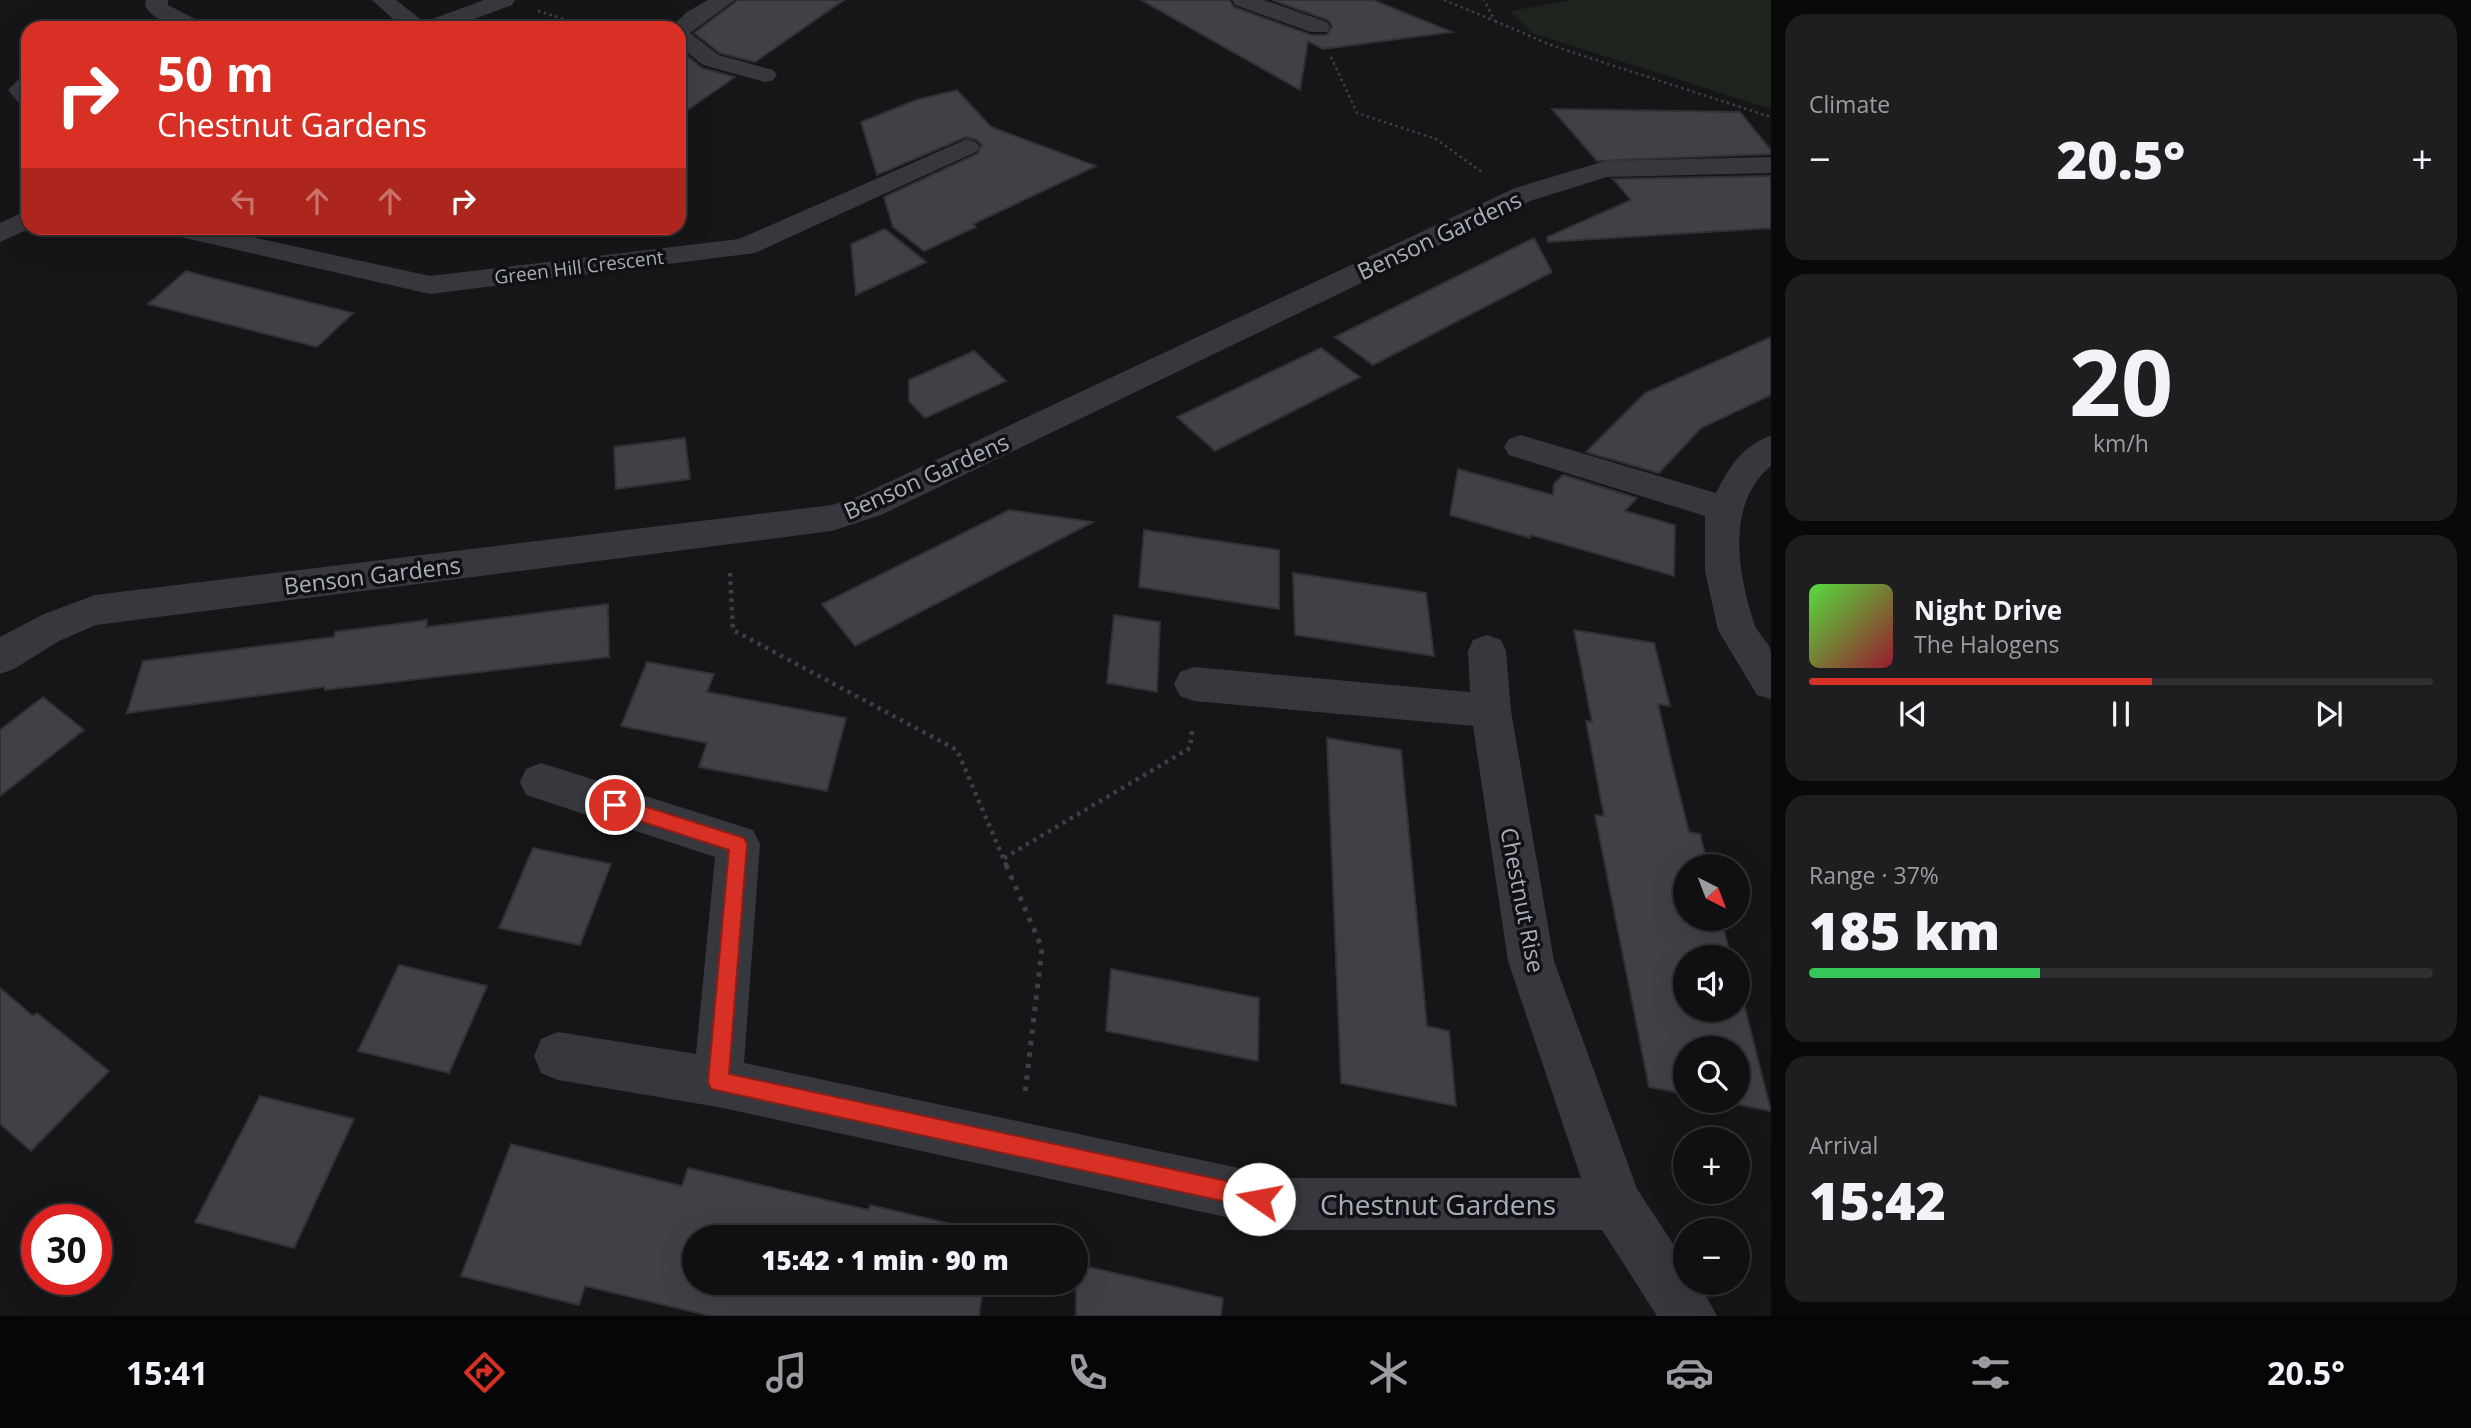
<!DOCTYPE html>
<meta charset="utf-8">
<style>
:root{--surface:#101013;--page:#1e1e21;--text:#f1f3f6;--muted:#9c9da0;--line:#303033;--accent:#d93025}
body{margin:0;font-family:"Open Sans",sans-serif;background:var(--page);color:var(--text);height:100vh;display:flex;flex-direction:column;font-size:26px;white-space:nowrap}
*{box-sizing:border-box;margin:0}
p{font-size:23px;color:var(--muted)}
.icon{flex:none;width:38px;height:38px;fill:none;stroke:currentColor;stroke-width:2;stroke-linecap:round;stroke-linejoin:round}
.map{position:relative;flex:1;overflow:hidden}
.panel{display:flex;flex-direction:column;gap:14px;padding:14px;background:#09090a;width:700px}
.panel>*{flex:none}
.hud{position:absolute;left:21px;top:21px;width:665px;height:214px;border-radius:21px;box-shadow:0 7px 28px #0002,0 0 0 2px var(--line);background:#d93025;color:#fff;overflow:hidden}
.needle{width:46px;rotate:138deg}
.fabs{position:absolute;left:1673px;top:854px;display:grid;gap:14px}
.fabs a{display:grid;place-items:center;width:77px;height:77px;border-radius:50%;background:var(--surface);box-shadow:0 7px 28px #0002,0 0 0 2px var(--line);font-size:35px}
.speed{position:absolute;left:21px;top:1204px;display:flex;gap:14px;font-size:35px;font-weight:700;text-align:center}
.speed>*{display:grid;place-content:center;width:91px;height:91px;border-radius:50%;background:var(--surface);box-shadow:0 7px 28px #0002,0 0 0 2px var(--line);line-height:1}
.speed .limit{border:10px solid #d22;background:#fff;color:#111}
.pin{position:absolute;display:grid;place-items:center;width:60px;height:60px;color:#fff;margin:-30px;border:4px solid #fff;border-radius:50%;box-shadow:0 2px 7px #0007}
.me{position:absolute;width:77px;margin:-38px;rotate:282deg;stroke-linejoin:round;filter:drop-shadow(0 0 5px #0008)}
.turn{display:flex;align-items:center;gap:24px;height:147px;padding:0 21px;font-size:32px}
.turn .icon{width:91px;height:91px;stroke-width:2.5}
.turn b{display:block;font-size:49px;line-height:60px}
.lanes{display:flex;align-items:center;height:66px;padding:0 21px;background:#0003;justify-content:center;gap:35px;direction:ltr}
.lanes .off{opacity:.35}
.big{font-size:52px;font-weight:800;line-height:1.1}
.panel .card{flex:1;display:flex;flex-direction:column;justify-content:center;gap:10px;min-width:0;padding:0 24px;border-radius:21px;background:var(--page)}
.panel .dial{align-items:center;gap:0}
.dial b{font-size:91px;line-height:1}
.song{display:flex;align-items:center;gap:21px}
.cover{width:84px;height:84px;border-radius:10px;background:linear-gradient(135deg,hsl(110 70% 55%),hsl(350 70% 35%))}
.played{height:7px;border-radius:4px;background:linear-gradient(90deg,var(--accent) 55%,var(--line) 55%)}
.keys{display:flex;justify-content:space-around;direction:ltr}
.heat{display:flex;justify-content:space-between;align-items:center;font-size:38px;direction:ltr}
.charge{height:10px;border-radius:5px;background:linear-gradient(90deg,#34c759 37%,var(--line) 0)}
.trip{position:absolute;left:682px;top:1225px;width:406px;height:70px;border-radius:35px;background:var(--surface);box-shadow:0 7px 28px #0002,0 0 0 2px var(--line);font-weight:800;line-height:70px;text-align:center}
.tabs{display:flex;height:112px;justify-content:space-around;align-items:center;background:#060608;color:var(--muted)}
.tabs .icon{width:49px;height:49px}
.tabs .on{color:var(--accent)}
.tabs b{font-size:32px;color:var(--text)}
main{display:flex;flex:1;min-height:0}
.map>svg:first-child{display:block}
</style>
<main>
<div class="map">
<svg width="1771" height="1316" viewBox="0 0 1771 1316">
<rect width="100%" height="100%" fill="#161619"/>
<path fill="#1c241d" d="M1573,0H1771V109L1532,33L1510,11Z"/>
<g fill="#404146" stroke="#303035" stroke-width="2">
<path d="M738,0H844L755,62L720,53L694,33Z"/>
<path d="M1141,0H1229L1234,7L1311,35H1327L1332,26L1328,20L1272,0H1373L1452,32L1323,49L1308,41L1300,90Z"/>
<path d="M679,49L702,68L735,77L679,116Z"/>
<path d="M957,90L991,127L1096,166L973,224L976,227L924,251L893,227L884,197L977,154L982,145L977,140L966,137L877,175L861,122L916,100Z"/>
<path d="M1552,109L1740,112L1771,150V154L1597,161Z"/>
<path d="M1771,176V228L1548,242L1547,237L1631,200L1613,179Z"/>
<path d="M885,229L926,262L856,295L851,244Z"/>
<path d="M1534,238L1552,272L1373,365L1335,337Z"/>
<path d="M186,271L208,277L353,313L317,347L148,304Z"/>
<path d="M1771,337V395L1701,428L1659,473L1586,452L1645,393Z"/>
<path d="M1321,348L1360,377L1215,451L1177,417Z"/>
<path d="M974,351L1006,381L925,418L909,401V380Z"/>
<path d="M685,438L690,479L616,489L614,447Z"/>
<path d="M1458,469L1553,495L1554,484L1563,475L1637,498L1625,511L1675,525L1674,576L1531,535L1530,538L1450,515Z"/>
<path d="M1009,510L1093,522L855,646L822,604Z"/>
<path d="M1144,530L1279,550V609L1139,587Z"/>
<path d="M1293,573L1426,593L1434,656L1295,635Z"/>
<path d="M608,604L609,657L325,690V687L127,713L143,661L334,637L335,632L427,620L426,627Z"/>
<path d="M1114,615L1160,622L1157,692L1107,683Z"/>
<path d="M1574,630L1654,643L1670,706L1658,704L1673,768L1689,832L1700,834L1708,866H1685V919H1721L1731,957H1685V1010H1738L1739,984L1771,1111L1719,1101H1738V1048H1685V1094L1649,1087L1595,815L1604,816L1586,721L1592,722Z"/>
<path d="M647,662L714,674L707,692L846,718L827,791L699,767L707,743L621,726Z"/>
<path d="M43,697L84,730L0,796V730Z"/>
<path d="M1327,738L1401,750L1427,1026L1449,1031L1456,1106L1341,1083Z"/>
<path d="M533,848L611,864L580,945L499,928Z"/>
<path d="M399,965L487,986L449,1073L358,1051Z"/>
<path d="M1111,969L1259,998L1258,1061L1106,1031Z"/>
<path d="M0,988L33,1016L37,1013L109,1071L31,1151L0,1124Z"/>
<path d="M260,1096L354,1119L294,1248L195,1222Z"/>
<path d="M511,1144L682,1186L688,1168L869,1210L870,1205L990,1233V1237H695V1283H984L979,1316H710L585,1286L579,1305L461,1276Z"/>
<path d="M1076,1264L1223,1298L1221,1316H1076Z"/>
</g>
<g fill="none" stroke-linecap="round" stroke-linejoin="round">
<g stroke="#3d3f45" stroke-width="2.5" stroke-dasharray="2.5 3.5" stroke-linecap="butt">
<path d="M1444,0L1495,21L1484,0"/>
<path d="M538,11L593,28"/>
<path d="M1495,21L1553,46L1771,117"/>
<path d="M1331,57L1357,113L1436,139L1482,172"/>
</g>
<g stroke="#3d3f45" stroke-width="4.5" stroke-dasharray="3.5 5" stroke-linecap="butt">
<path d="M730,573L733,630L957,750L1007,867"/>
<path d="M1004,858L1190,748L1192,730"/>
</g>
<path stroke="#3d3f45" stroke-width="5" stroke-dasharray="4.5 7" stroke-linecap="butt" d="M1006,865L1042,948L1025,1094"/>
<g fill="#37383e" fill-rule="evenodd">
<path d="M146,0H168V5L203,23L206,28C183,28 159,27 145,6Z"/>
<path d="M372,0H396L424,22L484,0H515L512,5L450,28H403Z"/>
<path d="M708,0H735L690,33L719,55L773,70L777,75L773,80L765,82L703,65L679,46V28H670L687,12Z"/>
<path d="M1232,0H1264L1327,22L1330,27L1327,32H1311L1235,5Z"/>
<path d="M28,76V105L19,103L8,90L20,78Z"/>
<path d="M967,139L976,142L980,147L976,152L755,253L430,294L176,236L166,234L162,228H211L430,276L739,239Z"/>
<path d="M1771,157V173L1607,177L1533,200L881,515L832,531L96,625L59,641L14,669L0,674V637L44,614L95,595L832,505L857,497L1515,188L1605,161Z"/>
<path d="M28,210V228H31L0,242V223Z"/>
<path d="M1521,435L1716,493C1729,468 1742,445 1771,436V466C1725,504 1738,573 1754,623C1757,633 1768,641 1771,651C1771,664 1771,685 1771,699L1757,695L1718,630L1705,571V516L1509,455L1504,447L1509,439Z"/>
<path d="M1487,635L1501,640L1506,651L1511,711L1554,961L1637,1189L1685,1262V1283H1699L1717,1316H1657L1602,1230H1286L718,1107L558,1080L541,1073L534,1056L541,1039L558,1032L696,1054L715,857L526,795L520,782L526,769L541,763L753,830L760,844L744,1063L1286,1178H1581L1508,961L1473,726L1194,701L1180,696L1174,684L1180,672L1194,667L1470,692L1468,651L1473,640Z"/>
</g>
</g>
<path fill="#d93025" stroke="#8d1f18" stroke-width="2" d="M615,797L738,836L744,838L747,844L729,1074L1259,1188L1267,1191L1270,1199L1267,1206L1259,1209L711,1089L708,1082L729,850L609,811L606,805L609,800Z"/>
<g text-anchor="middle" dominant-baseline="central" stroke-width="7" stroke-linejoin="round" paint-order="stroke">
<g font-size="19" fill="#a7adba" stroke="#111114">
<text transform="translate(579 267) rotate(-7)">Green Hill Crescent</text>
</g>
<g font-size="23" fill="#a7adba" stroke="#111114">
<text transform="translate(1439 235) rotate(-25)">Benson Gardens</text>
<text transform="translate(926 476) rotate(-24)">Benson Gardens</text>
<text transform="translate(372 575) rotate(-7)">Benson Gardens</text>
<text transform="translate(1523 900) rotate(79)">Chestnut Rise</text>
</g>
<g font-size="28" fill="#a7adba" stroke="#111114">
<text x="1438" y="1204">Chestnut Gardens</text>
</g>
</g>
</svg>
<div class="fabs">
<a><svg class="needle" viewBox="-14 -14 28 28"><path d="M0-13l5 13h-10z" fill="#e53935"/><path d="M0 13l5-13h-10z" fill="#9c9da0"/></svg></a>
<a><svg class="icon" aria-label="sound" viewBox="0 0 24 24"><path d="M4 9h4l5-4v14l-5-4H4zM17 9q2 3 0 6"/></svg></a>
<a><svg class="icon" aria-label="search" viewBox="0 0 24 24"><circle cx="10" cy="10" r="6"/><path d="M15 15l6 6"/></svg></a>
<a>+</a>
<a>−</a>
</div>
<div class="speed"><div class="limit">30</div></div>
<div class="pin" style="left:615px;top:805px;background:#d93025"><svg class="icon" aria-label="arrive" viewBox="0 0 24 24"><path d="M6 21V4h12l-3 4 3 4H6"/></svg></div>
<svg class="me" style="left:1259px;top:1199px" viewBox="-20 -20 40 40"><circle r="19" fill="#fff"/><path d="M0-13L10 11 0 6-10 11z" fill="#d93025"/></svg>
<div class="trip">15:42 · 1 min · 90 m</div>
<div class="hud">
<div class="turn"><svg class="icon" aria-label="right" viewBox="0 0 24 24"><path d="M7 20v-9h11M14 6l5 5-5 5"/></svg><div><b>50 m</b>Chestnut Gardens</div></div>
<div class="lanes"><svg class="icon off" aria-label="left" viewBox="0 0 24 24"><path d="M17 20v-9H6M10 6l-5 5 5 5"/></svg><svg class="icon off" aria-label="ahead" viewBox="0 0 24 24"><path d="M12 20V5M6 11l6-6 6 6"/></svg><svg class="icon off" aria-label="ahead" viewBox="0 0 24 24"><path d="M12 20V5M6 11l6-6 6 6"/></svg><svg class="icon" aria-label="right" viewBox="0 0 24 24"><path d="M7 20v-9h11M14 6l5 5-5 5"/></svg></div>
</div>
</div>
<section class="panel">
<div class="card"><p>Climate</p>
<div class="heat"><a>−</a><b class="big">20.5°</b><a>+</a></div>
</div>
<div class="card dial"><b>20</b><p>km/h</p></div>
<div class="card">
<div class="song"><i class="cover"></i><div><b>Night Drive</b><p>The Halogens</p></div></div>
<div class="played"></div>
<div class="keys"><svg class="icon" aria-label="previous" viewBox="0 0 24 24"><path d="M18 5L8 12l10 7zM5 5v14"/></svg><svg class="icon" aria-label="pause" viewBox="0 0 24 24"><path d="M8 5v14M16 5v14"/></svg><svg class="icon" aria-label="next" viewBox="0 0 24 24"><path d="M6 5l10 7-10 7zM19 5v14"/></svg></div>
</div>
<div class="card"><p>Range · 37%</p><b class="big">185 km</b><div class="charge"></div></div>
<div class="card"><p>Arrival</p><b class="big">15:42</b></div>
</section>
</main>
<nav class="tabs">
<b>15:41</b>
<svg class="icon on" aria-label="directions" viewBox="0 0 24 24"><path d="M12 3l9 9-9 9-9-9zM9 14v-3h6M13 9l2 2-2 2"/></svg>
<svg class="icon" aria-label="music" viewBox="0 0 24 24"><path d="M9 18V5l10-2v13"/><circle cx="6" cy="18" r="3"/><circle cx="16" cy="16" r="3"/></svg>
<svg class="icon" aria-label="phone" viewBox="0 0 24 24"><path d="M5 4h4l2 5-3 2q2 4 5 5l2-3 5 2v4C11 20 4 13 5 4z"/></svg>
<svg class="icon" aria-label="climate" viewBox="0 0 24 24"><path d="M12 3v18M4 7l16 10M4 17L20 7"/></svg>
<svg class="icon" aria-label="car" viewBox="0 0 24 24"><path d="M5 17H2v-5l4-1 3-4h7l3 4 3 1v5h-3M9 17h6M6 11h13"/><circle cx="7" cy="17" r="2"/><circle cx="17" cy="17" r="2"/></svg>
<svg class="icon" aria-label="filters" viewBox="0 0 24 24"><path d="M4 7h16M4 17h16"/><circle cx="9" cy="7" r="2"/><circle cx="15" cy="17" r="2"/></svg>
<b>20.5°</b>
</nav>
